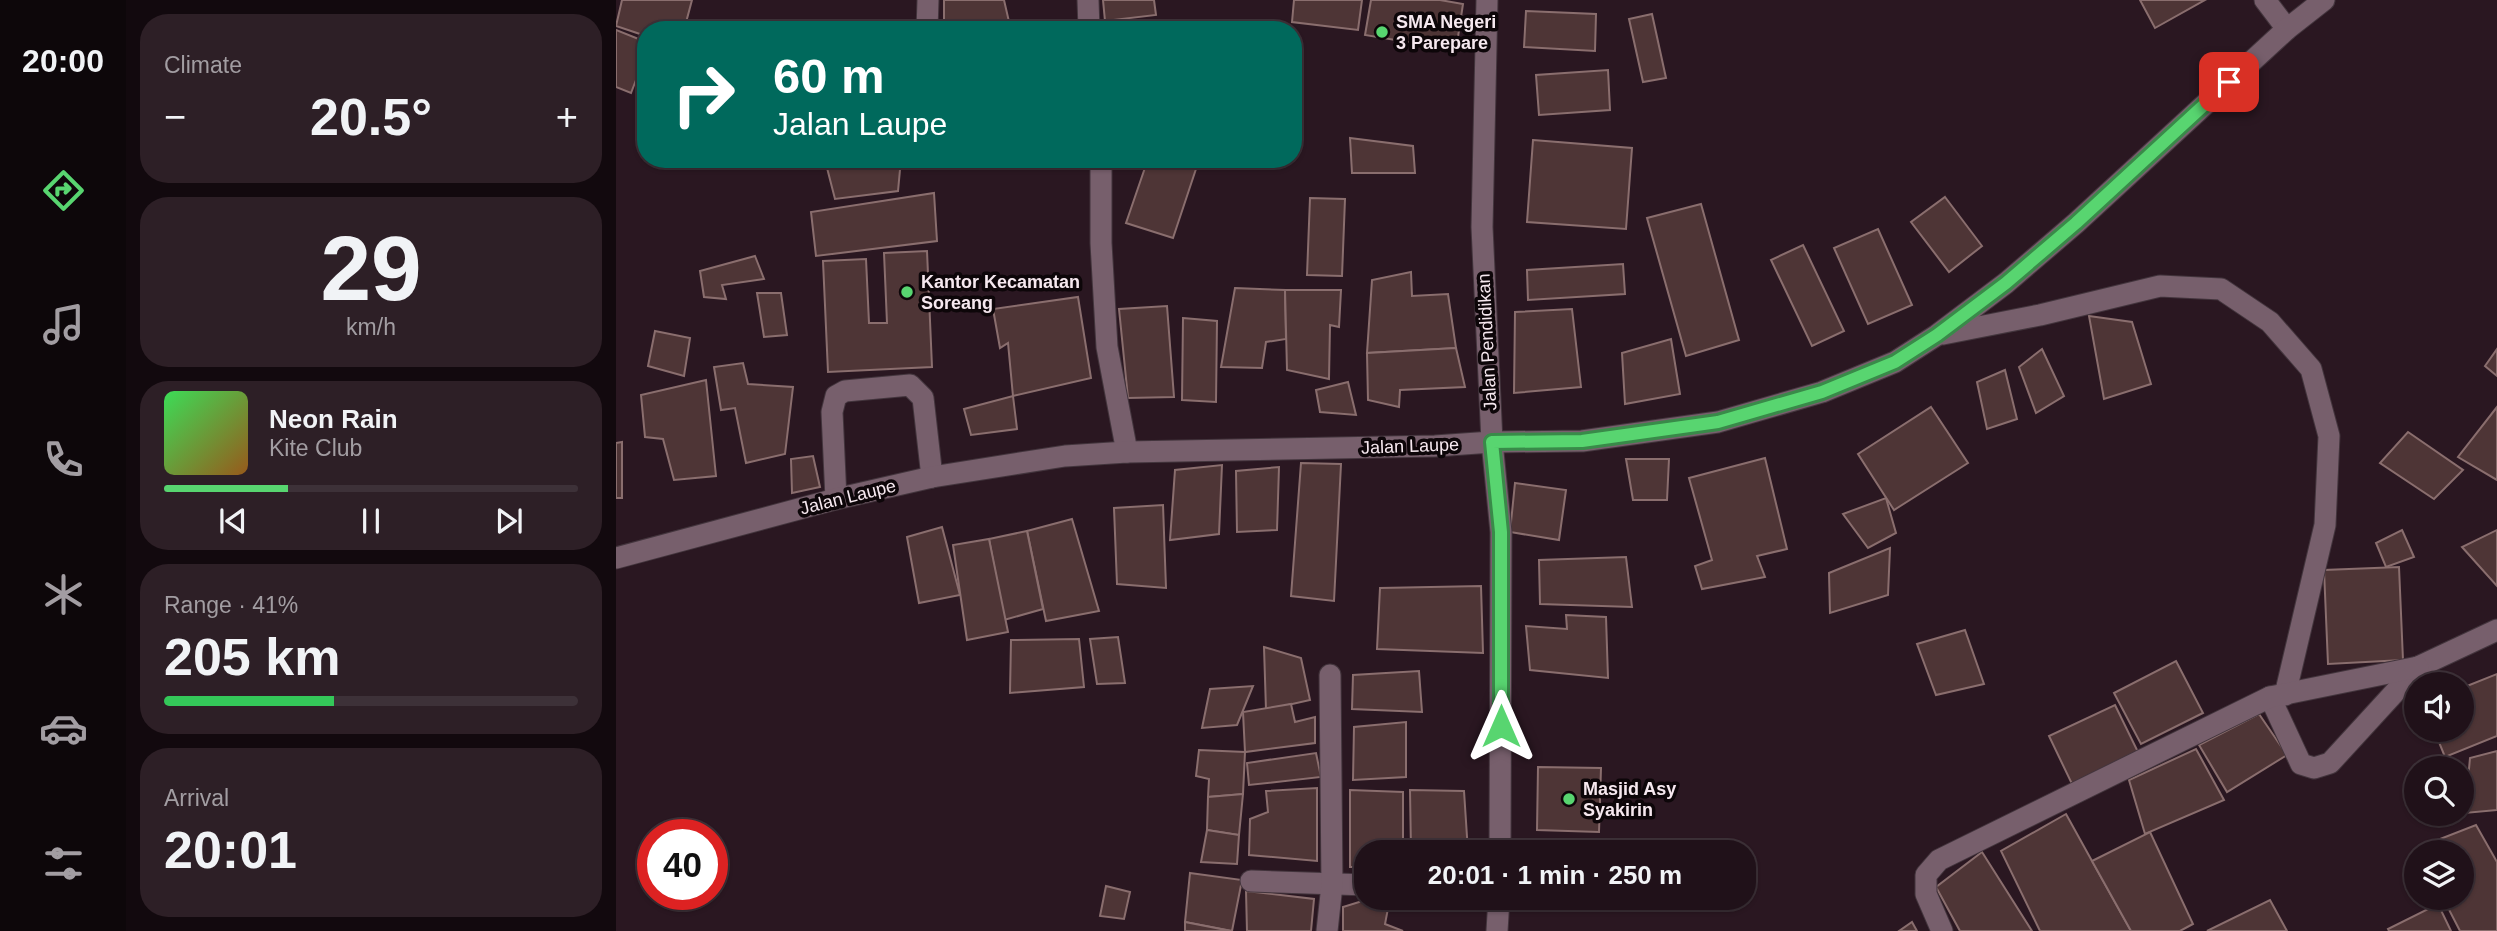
<!DOCTYPE html>
<meta charset="utf-8">
<style>
:root{--surface:#201119;--page:#2d1f26;--text:#f1f3f6;--muted:#a29da2;--line:#3d3138;--accent:#58d570}
body{margin:0;font-family:Helvetica,sans-serif;background:var(--page);color:var(--text);height:100vh;display:flex;flex-direction:column;font-size:26px;white-space:nowrap}
*{box-sizing:border-box;margin:0}
p{font-size:23px;color:var(--muted)}
.icon{flex:none;width:38px;height:38px;fill:none;stroke:currentColor;stroke-width:2;stroke-linecap:round;stroke-linejoin:round}
.map{position:relative;flex:1;overflow:hidden}
.sheet{display:flex;flex-direction:column;gap:14px;padding:14px;background:#12090e;width:490px}
.sheet>*{flex:none}
.top-card{position:absolute;left:21px;top:21px;width:665px;height:147px;border-radius:28px;box-shadow:0 2px 5px #0004,0 0 0 2px var(--line);background:#00695c;color:#fff;overflow:hidden}
.fabs{position:absolute;left:1788px;top:672px;display:grid;gap:14px}
.fabs a{display:grid;place-items:center;width:70px;height:70px;border-radius:50%;background:var(--surface);box-shadow:0 2px 5px #0004,0 0 0 2px var(--line);font-size:35px}
.speed{position:absolute;left:21px;top:819px;display:flex;gap:14px;font-size:35px;font-weight:700;text-align:center}
.speed>*{display:grid;place-content:center;width:91px;height:91px;border-radius:50%;background:var(--surface);box-shadow:0 2px 5px #0004,0 0 0 2px var(--line);line-height:1}
.speed .limit{border:10px solid #d22;background:#fff;color:#111}
.pin{position:absolute;display:grid;place-items:center;width:60px;height:60px;color:#fff;margin:-30px;border-radius:14px;box-shadow:0 4px 10px #0006}
.me{position:absolute;width:77px;margin:-38px;rotate:0deg;stroke-linejoin:round;filter:drop-shadow(0 0 5px #0008)}
.turn{display:flex;align-items:center;gap:24px;height:147px;padding:0 21px;font-size:32px}
.turn .icon{width:91px;height:91px;stroke-width:2.5}
.turn b{display:block;font-size:49px;line-height:60px}
.big{font-size:52px;font-weight:700;line-height:1.1}
.sheet .widget{flex:1;display:flex;flex-direction:column;justify-content:center;gap:10px;min-width:0;padding:0 24px;border-radius:28px;background:var(--page)}
.sheet .dial{align-items:center;gap:0}
.dial b{font-size:91px;line-height:1}
.song{display:flex;align-items:center;gap:21px}
.cover{width:84px;height:84px;border-radius:10px;background:linear-gradient(135deg,hsl(130 70% 55%),hsl(30 70% 35%))}
.played{height:7px;border-radius:4px;background:linear-gradient(90deg,var(--accent) 30%,var(--line) 30%)}
.keys{display:flex;justify-content:space-around;direction:ltr}
.heat{display:flex;justify-content:space-between;align-items:center;font-size:38px;direction:ltr}
.charge{height:10px;border-radius:5px;background:linear-gradient(90deg,#34c759 41%,var(--line) 0)}
.trip{position:absolute;left:738px;top:840px;width:402px;height:70px;border-radius:28px;background:var(--surface);box-shadow:0 2px 5px #0004,0 0 0 2px var(--line);font-weight:700;line-height:70px;text-align:center}
main{display:flex;flex:1;min-height:0}
.tabs{display:flex;flex-direction:column;width:126px;justify-content:space-around;align-items:center;background:#0d070a;color:var(--muted)}
.tabs .icon{width:49px;height:49px}
.tabs .current{color:var(--accent)}
.tabs b{font-size:32px;color:var(--text)}
.map>svg:first-child{display:block}
</style>
<main>
<nav class="tabs">
<b>20:00</b>
<svg class="icon current" aria-label="directions" viewBox="0 0 24 24"><path d="M12 3l9 9-9 9-9-9zM9 14v-3h6M13 9l2 2-2 2"/></svg>
<svg class="icon" aria-label="music" viewBox="0 0 24 24"><path d="M9 18V5l10-2v13"/><circle cx="6" cy="18" r="3"/><circle cx="16" cy="16" r="3"/></svg>
<svg class="icon" aria-label="phone" viewBox="0 0 24 24"><path d="M5 4h4l2 5-3 2q2 4 5 5l2-3 5 2v4C11 20 4 13 5 4z"/></svg>
<svg class="icon" aria-label="climate" viewBox="0 0 24 24"><path d="M12 3v18M4 7l16 10M4 17L20 7"/></svg>
<svg class="icon" aria-label="car" viewBox="0 0 24 24"><path d="M5 17H2v-5l4-1 3-4h7l3 4 3 1v5h-3M9 17h6M6 11h13"/><circle cx="7" cy="17" r="2"/><circle cx="17" cy="17" r="2"/></svg>
<svg class="icon" aria-label="filters" viewBox="0 0 24 24"><path d="M4 7h16M4 17h16"/><circle cx="9" cy="7" r="2"/><circle cx="15" cy="17" r="2"/></svg>
</nav>
<section class="sheet">
<div class="widget"><p>Climate</p>
<div class="heat"><a>−</a><b class="big">20.5°</b><a>+</a></div>
</div>
<div class="widget dial"><b>29</b><p>km/h</p></div>
<div class="widget">
<div class="song"><i class="cover"></i><div><b>Neon Rain</b><p>Kite Club</p></div></div>
<div class="played"></div>
<div class="keys"><svg class="icon" aria-label="previous" viewBox="0 0 24 24"><path d="M18 5L8 12l10 7zM5 5v14"/></svg><svg class="icon" aria-label="pause" viewBox="0 0 24 24"><path d="M8 5v14M16 5v14"/></svg><svg class="icon" aria-label="next" viewBox="0 0 24 24"><path d="M6 5l10 7-10 7zM19 5v14"/></svg></div>
</div>
<div class="widget"><p>Range · 41%</p><b class="big">205 km</b><div class="charge"></div></div>
<div class="widget"><p>Arrival</p><b class="big">20:01</b></div>
</section>
<div class="map">
<svg width="1881" height="931" viewBox="0 0 1881 931">
<rect width="100%" height="100%" fill="#2a1721"/>
<g fill="#4e3536" stroke="#8a6e6e" stroke-width="2">
<path d="M6,0H76L68,30H30V36L0,26Z"/>
<path d="M328,0H388L394,26L328,30Z"/>
<path d="M487,0H538L540,15L489,21Z"/>
<path d="M678,0H746L742,30L676,22Z"/>
<path d="M755,0H824L847,4L840,50L749,35Z"/>
<path d="M1524,0H1589L1539,28Z"/>
<path d="M910,11L980,14L979,51L908,47Z"/>
<path d="M1036,14L1050,78L1027,82L1013,19Z"/>
<path d="M0,30L30,42V54L15,93L0,87Z"/>
<path d="M992,70L994,110L923,115L920,75Z"/>
<path d="M734,138L797,146L799,173H736Z"/>
<path d="M917,140L1016,148L1010,229L911,222Z"/>
<path d="M233,159H285L282,191L219,199L210,164Z"/>
<path d="M532,159H550L580,169L557,238L510,223Z"/>
<path d="M318,193L321,241L200,256L195,212Z"/>
<path d="M1329,197L1366,246L1333,272L1295,222Z"/>
<path d="M694,198L729,199L726,276L691,275Z"/>
<path d="M1085,204L1123,340L1070,356L1031,218Z"/>
<path d="M1262,229L1296,305L1252,324L1218,248Z"/>
<path d="M1187,245L1228,331L1196,346L1155,260Z"/>
<path d="M311,251L316,367L212,372L207,261L250,259L253,323H271L268,253Z"/>
<path d="M139,256L148,279L106,285L110,299L88,297L84,271Z"/>
<path d="M1007,264L1009,294L912,300L911,270Z"/>
<path d="M795,272L796,296L832,294L840,348L751,353L756,280Z"/>
<path d="M619,288L669,290L670,339L650,342L646,368L605,367Z"/>
<path d="M669,290H725L723,327L714,325L713,379L671,370Z"/>
<path d="M141,293H165L171,335L148,337Z"/>
<path d="M462,297L475,378L397,396L392,343L384,348L377,309Z"/>
<path d="M551,306L558,397L512,398L503,309Z"/>
<path d="M956,309L965,387L898,393L899,312Z"/>
<path d="M1473,316L1516,322L1535,384L1488,399Z"/>
<path d="M567,318L601,321L600,402L566,400Z"/>
<path d="M39,331L74,338L68,376L32,366Z"/>
<path d="M1055,339L1064,394L1009,404L1006,353Z"/>
<path d="M840,348L849,387L784,390L783,407L752,400L751,353Z"/>
<path d="M1426,349L1448,396L1420,413L1403,367Z"/>
<path d="M1881,349V376L1869,366Z"/>
<path d="M127,363L132,384L177,387L169,454L130,463L119,408L105,410L98,367Z"/>
<path d="M1389,370L1401,419L1371,429L1361,382Z"/>
<path d="M90,380L100,476L58,480L47,439L29,437L25,395Z"/>
<path d="M732,382L740,415L704,412L700,390Z"/>
<path d="M397,396L401,429L355,435L348,409Z"/>
<path d="M1315,407L1352,463L1278,510L1242,454Z"/>
<path d="M1881,407V480L1842,457Z"/>
<path d="M1792,432L1847,470L1818,499L1764,463Z"/>
<path d="M6,442V498H0V443Z"/>
<path d="M197,456L204,487L176,493L175,459Z"/>
<path d="M1149,458L1171,549L1141,556L1149,577L1086,589L1079,566L1096,560L1073,478Z"/>
<path d="M1010,459H1053L1051,500H1017Z"/>
<path d="M685,463L725,464L718,601L675,596Z"/>
<path d="M606,465L603,534L554,540L559,470Z"/>
<path d="M663,467L661,530L621,532L620,471Z"/>
<path d="M899,483L950,490L943,540L894,532Z"/>
<path d="M1270,498L1280,533L1252,548L1227,514Z"/>
<path d="M547,505L550,588L501,584L498,508Z"/>
<path d="M456,519L483,611L430,621L411,531Z"/>
<path d="M326,527L344,595L303,603L291,537Z"/>
<path d="M1786,530L1798,557L1770,567L1760,543Z"/>
<path d="M1881,530V586L1846,547Z"/>
<path d="M411,531L427,609L388,620L373,539Z"/>
<path d="M373,539L392,632L351,640L337,545Z"/>
<path d="M1274,548L1272,595L1214,613L1213,573Z"/>
<path d="M1010,557L1016,607L924,604L923,560Z"/>
<path d="M1783,567L1787,660L1712,664L1708,570Z"/>
<path d="M865,586L867,653L761,649L764,588Z"/>
<path d="M950,615L990,617L992,678L914,670L910,626L951,629Z"/>
<path d="M1349,630L1368,684L1320,695L1301,644Z"/>
<path d="M502,637L509,683L481,684L474,639Z"/>
<path d="M463,639L468,687L394,693L395,640Z"/>
<path d="M648,647L685,658L694,700L650,710Z"/>
<path d="M1560,661L1587,713L1525,744L1498,693Z"/>
<path d="M803,671L806,712L736,709L737,675Z"/>
<path d="M1881,674V736L1829,757L1818,730H1846V688Z"/>
<path d="M637,686L621,725L586,728L594,689Z"/>
<path d="M675,704L679,722L699,717V743L629,752L627,712Z"/>
<path d="M1499,705L1522,752L1456,784L1433,736Z"/>
<path d="M1643,714L1671,755L1611,792L1583,745Z"/>
<path d="M790,722V777L737,780L738,727Z"/>
<path d="M1580,749L1608,800L1529,834L1513,780Z"/>
<path d="M583,750L629,752L627,794L592,797L593,779L580,776Z"/>
<path d="M1881,751V810L1849,813L1854,758Z"/>
<path d="M700,753L705,777L633,785L631,763Z"/>
<path d="M922,767L985,768L983,832L921,830Z"/>
<path d="M701,788V861L633,855L634,819L652,812L650,791Z"/>
<path d="M734,790L787,792V852H751V867H734Z"/>
<path d="M794,790L848,791L852,852H795Z"/>
<path d="M627,794L623,835L591,830L592,797Z"/>
<path d="M1450,814L1476,861L1515,931H1424L1385,851Z"/>
<path d="M1860,825L1881,862V931H1844L1827,898H1846V852H1804L1801,848Z"/>
<path d="M591,830L623,835L621,864L585,862Z"/>
<path d="M1534,832L1577,924L1564,931H1515L1476,861Z"/>
<path d="M1366,852L1416,931H1344L1320,887Z"/>
<path d="M574,873L626,880L616,931L569,922Z"/>
<path d="M490,886L514,892L508,919L484,916Z"/>
<path d="M630,891L698,899L695,931H631Z"/>
<path d="M756,898H774L769,924L787,931H727V907Z"/>
<path d="M1654,900L1671,931H1591Z"/>
<path d="M1822,904L1835,931H1773L1772,929Z"/>
<path d="M569,922L615,931H569Z"/>
<path d="M1296,922L1301,931H1283Z"/>
</g>
<g fill="none" stroke-linecap="round" stroke-linejoin="round">
<defs>
<g id="minor">
<path d="M472,0L473,30"/>
<path d="M871,0L866,227L876,442L885,532L884,852"/>
<path d="M1649,0L1671,29"/>
<path d="M311,30L312,0"/>
<path d="M485,159V243L491,347L511,452"/>
<path d="M1327,334L1424,315L1544,286L1605,289L1654,322L1695,369L1713,436L1709,525L1669,695"/>
<path d="M220,499L216,412L220,396L229,391L294,385L307,398L316,477"/>
<path d="M0,558L220,499L316,477L449,456L511,452L819,446L876,442L966,441L1102,422L1206,392L1279,362L1321,335L1390,283L1460,223L1671,29L1708,0"/>
<path d="M1654,697L1685,764L1698,768L1714,763L1802,667L1881,630"/>
<path d="M635,881L751,885"/>
<path d="M711,931L716,885L714,675"/>
<path d="M881,931L883,898"/>
<path d="M1326,931L1310,894V875L1323,860L1654,697L1802,667"/>
</g>
</defs>
<use href="#minor" stroke="#43353d" stroke-width="23"/>
<use href="#minor" stroke="#775f6c" stroke-width="21"/>
</g>
<g fill="none" stroke-linecap="round" stroke-linejoin="round">
<defs>
<path id="route" d="M885,726V532L876,442L966,441L1102,422L1206,392L1279,362L1321,335L1390,283L1460,223L1613,82"/>
</defs>
<use href="#route" stroke="#398a49" stroke-width="18"/>
<use href="#route" stroke="#58d570" stroke-width="12"/>
</g>
<g fill="#58d570" stroke="#0d0609" stroke-width="2.5">
<circle cx="766" cy="32" r="7"/>
<circle cx="291" cy="292" r="7"/>
<circle cx="953" cy="799" r="7"/>
</g>
<g text-anchor="middle" dominant-baseline="central" stroke-width="7" stroke-linejoin="round" paint-order="stroke">
<g font-size="18" font-weight="bold" fill="#f6e8ef" stroke="#0d0609" text-anchor="start">
<text x="780" y="22">SMA Negeri<tspan x="780" dy="21">3 Parepare</tspan></text>
<text x="305" y="282">Kantor Kecamatan<tspan x="305" dy="21">Soreang</tspan></text>
<text x="967" y="789">Masjid Asy<tspan x="967" dy="21">Syakirin</tspan></text>
</g>
<g font-size="18" fill="#f6e8ef" stroke="#0d0609">
<text transform="translate(871 342) rotate(-93)">Jalan Pendidikan</text>
<text transform="translate(794 446) rotate(-2)">Jalan Laupe</text>
<text transform="translate(232 497) rotate(-14)">Jalan Laupe</text>
</g>
</g>
</svg>
<div class="fabs">
<a><svg class="icon" aria-label="sound" viewBox="0 0 24 24"><path d="M4 9h4l5-4v14l-5-4H4zM17 9q2 3 0 6"/></svg></a>
<a><svg class="icon" aria-label="search" viewBox="0 0 24 24"><circle cx="10" cy="10" r="6"/><path d="M15 15l6 6"/></svg></a>
<a><svg class="icon" aria-label="layers" viewBox="0 0 24 24"><path d="M12 4l9 5-9 5-9-5zM3 14l9 5 9-5"/></svg></a>
</div>
<div class="speed"><div class="limit">40</div></div>
<div class="pin" style="left:1613px;top:82px;background:#d93025"><svg class="icon" aria-label="arrive" viewBox="0 0 24 24"><path d="M6 21V4h12l-3 4 3 4H6"/></svg></div>
<svg class="me" style="left:885px;top:726px" viewBox="-20 -20 40 40"><path d="M0-17L14 15 0 8-14 15z" fill="#58d570" stroke="#fff" stroke-width="4"/></svg>
<div class="trip">20:01 · 1 min · 250 m</div>
<div class="top-card">
<div class="turn"><svg class="icon" aria-label="right" viewBox="0 0 24 24"><path d="M7 20v-9h11M14 6l5 5-5 5"/></svg><div><b>60 m</b>Jalan Laupe</div></div>
</div>
</div>
</main>
